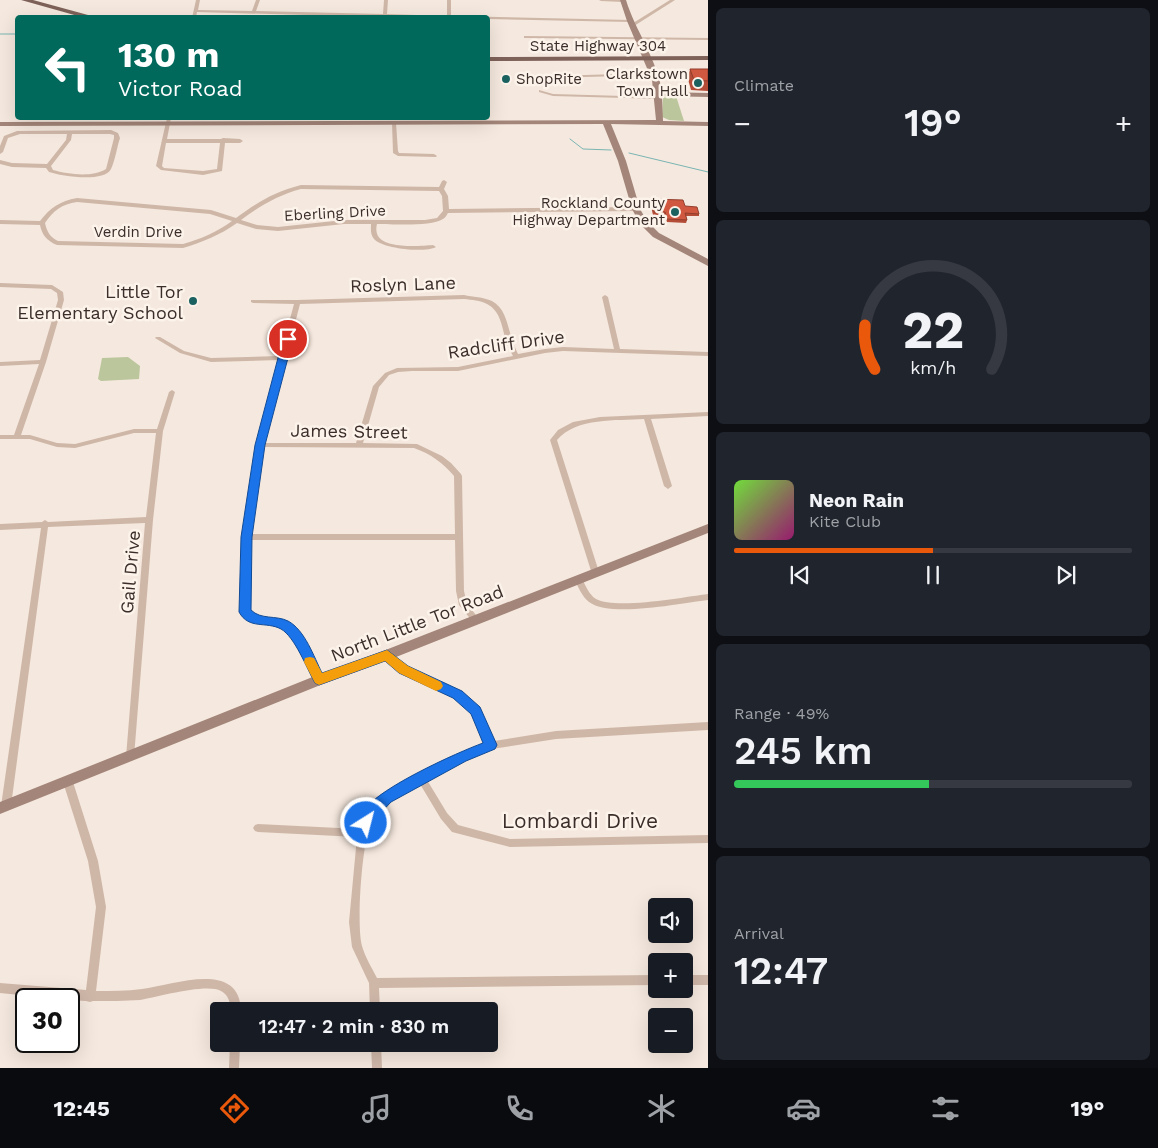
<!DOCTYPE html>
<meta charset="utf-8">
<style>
:root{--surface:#171b24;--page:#20242c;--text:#f1f3f6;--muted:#9ea1a6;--line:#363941;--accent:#ea580c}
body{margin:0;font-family:"Work Sans",sans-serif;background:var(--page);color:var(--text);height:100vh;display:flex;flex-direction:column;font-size:19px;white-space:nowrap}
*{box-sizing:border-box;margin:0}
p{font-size:16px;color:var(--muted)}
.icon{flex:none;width:28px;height:28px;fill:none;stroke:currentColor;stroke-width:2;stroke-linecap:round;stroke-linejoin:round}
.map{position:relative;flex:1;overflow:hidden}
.drawer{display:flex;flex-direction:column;gap:8px;padding:8px;background:#0d0f14;width:450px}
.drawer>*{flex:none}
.guide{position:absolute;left:15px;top:15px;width:475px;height:105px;border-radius:5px;box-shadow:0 5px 20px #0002;background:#00695c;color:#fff;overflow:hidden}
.controls{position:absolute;left:648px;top:898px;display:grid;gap:10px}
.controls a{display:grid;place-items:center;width:45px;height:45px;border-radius:5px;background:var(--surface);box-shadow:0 5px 20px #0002;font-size:25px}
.speed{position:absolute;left:15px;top:988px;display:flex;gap:10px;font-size:25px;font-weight:700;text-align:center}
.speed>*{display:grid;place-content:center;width:65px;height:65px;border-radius:50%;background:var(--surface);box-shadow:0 5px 20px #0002;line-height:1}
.speed .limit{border:2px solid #111;border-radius:8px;background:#fff;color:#111}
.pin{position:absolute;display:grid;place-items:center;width:42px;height:42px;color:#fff;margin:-21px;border:2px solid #fff;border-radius:50%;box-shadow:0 1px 5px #0007}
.me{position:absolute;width:55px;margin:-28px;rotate:36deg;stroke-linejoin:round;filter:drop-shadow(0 0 4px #0008)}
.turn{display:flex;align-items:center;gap:18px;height:105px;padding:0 20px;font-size:22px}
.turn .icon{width:65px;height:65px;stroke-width:2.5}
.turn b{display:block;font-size:35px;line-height:42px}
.big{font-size:38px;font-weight:600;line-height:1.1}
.drawer .card{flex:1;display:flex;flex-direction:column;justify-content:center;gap:8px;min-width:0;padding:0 18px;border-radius:8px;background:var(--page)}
.drawer .dial{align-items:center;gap:0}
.dial svg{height:130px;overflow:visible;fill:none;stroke:var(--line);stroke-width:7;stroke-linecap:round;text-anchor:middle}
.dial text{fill:var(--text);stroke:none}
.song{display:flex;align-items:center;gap:15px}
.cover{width:60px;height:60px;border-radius:8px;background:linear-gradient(135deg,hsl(100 70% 55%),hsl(320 70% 35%))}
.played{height:5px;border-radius:2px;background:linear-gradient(90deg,var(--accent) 50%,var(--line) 50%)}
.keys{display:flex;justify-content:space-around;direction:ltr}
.heat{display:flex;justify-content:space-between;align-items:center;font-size:28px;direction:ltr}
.charge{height:8px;border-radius:4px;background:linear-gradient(90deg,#34c759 49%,var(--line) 0)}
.trip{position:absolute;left:210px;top:1002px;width:288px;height:50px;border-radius:5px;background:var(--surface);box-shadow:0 5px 20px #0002;font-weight:600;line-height:50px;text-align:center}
.menu{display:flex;height:80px;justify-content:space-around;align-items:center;background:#090b0e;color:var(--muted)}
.menu .icon{width:35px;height:35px}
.menu .current{color:var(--accent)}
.menu b{font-size:22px;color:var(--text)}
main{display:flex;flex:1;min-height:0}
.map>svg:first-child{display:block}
</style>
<main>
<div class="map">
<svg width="708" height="1068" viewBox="0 0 708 1068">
<rect width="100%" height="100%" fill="#f5e8de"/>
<g fill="#bbc69c">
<path d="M665,96H676L684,121L669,120L662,117L663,97Z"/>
<path d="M128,357L140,366L139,379L101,381L98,379L102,358Z"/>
</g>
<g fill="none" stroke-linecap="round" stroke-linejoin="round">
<g stroke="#7ab5b3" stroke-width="1">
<path d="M0,34H18"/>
<path d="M570,139L583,149L611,150"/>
<path d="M629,153L708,172"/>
</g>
<g fill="#cfb7a8" fill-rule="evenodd">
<path d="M196,0H200L198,10L252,11L256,0H260L256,11L383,14L384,0H388L387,14L447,16V0H451V16L630,20L632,21L630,22L488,19V18H412L197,12L196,18H192Z"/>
<path d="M599,0H624L625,1L623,2L601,1Z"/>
<path d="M670,0H675L634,26L630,25Z"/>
<path d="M524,36L708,38V40L526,38H524Z"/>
<path d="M654,73H656V75L550,78L548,77L550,76Z"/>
<path d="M539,90L553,94L660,97L662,98L660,99L553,96L539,92Z"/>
<path d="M167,118H171L167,139H221L223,138L240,139L243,141L240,143H225L222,171L203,175L161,170L156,166ZM166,143H220L217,169L203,171L164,168L162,166Z"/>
<path d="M392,122L396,123L398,151L399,153L434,154L437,156L436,157L398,156L393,153Z"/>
<path d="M111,130L118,133L120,138C117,147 115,161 111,169C104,183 61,176 49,172L46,168L12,167L0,164V160L12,163L47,164L66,140L67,134H20L8,138L3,152L0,154V146L4,136L17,131ZM72,134H110L114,135V138L106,169C91,178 68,174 53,170L51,166L71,140Z"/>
<path d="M444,180L447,182L444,189L448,196L449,209L636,207L639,209L636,211L448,213C446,216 446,217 443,219C431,227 392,224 377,224C376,228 376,232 378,236C386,249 420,246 433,245L436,247C425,253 383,249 374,239C370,234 371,229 371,224H344L278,231L256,229L237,223C220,235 203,242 183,248L57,245C47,241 42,235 40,225L0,224V220L40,221C50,208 60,201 77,198L211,210L236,218C258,202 274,192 301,185L439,187L442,181ZM301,189L439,191L442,196L443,211L437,218L425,220H344L278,227L257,225L241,220C260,206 278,195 301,189ZM77,202L210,214L232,221C217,232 201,239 183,244L58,241C50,237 47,232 45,223C53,211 62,204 77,202Z"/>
<path d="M0,283L52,285L63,292L64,300L46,362L21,435H30L57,443L75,444L134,429H157L169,392L172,390L175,392L163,431L153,520L134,757L133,760L130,761L127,760L126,757L145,523L48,527L11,806L9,809L6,810L3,809L1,806L41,528L0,530V524L42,522L45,520L48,522L146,517L156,433H134L75,448L57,447L30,439H0V435H14L39,364L0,366V362L40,360L58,300L57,293L51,289L0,287Z"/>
<path d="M464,295C473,297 483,297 492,301C505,308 507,323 511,336C513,342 515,348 518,354L545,349L563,347L614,349L602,297L605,295L608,297L620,349L708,352V356L563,351L545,353L458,371H412L398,372L389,375L379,387L363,443L417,444L442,456L451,463L461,474L462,476L464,591L467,604L480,620L479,622H473L459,605L456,591L455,540H251L248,603L249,611C259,619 270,617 282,621C302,627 315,663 323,680L322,682L319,683L316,682C308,666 299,639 283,629C267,618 243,631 240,603L243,537L257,445L279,360L211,362L180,353L155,338L156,337H160L184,351L211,358L280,356L294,304L253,303L251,302V300H297ZM464,299C472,300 480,300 487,304C501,311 502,328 506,341C508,346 510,351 513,356L458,367L397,368L385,373L373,386L356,443H264L300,304ZM263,447L414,448C431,454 443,463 454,476L455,534H251Z"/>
<path d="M708,412V416L651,419L672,486L668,489L664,486L644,419C616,421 577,417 557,440L599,572L598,574H592L550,440L558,430L573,422L600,417Z"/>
<path d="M578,576L581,577C585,584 589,595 596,599C616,610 684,597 708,594V600C682,603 610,618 589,602C582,597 578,586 574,579L575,577Z"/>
<path d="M387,652L390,653L407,667L460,691L479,707L494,741L556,731L708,722V730L556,739L492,749L465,760L427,780L447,813L458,825L510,839L708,835V843L510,847L452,832L441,819L420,784C406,792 381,803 373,817C362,836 356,925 362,946C365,957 372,968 377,978L656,975V985L379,988L380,1011H370L369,983L352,947L349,922L357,837L258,832L255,831L253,828L255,825L258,824L359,829L367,810L383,795L417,777L418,775L459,754L486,743L473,712L454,697L401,671L384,657L383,655L384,653Z"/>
<path d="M68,778L71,779L73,782L98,861L106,907L96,991C111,991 127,991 142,989C173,985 240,959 241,1011H231C230,1003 229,995 221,991C206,983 158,997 140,1000C125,1001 109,1001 93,1001L90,1002L86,1001L69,1000V999L50,998L0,993V983L86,990L96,907L88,861L63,782L65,779Z"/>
<rect x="684" y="975" width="24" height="10"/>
<path d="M230,1044H240L239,1068H229Z"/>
<path d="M371,1044H381L382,1068H372Z"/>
</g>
<g fill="#a38579" fill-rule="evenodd">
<path d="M620,0H626C635,30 658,61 662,92L708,93V97L662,96L663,121L708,122V126L611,124L626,161L640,209L647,221L659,233L708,259V266L653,237L640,224L632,209L618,161L603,124L0,126V122L656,120L652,80L627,21Z"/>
<path d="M708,524V533L391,659L323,684L0,814V802L315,676L383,651Z"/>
</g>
<g fill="#7e6259" fill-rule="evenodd">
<path d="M21,0H33L99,18H85Z"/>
<path d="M708,56V60L488,61V57Z"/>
</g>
</g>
<g fill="#b44c37">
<path d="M690,69H708V91L691,90L688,79Z"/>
<path d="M651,199L685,206L699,214V216H686L687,220L686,223L667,222L665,215H653L650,202Z"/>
</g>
<g fill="#d15840" stroke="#923e2d">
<path d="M708,69V81L694,80L690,69Z"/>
<path d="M651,199L683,200L685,206L697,207L699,214L685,213L687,220L667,219L665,212H654Z"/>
</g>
<path fill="#1a73e8" stroke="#114b97" d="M288,336L293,339L265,445L252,537L251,610C261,620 276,615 288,621C305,630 314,657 322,673L387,650L408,666L462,691L480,707L497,745L495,749L466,761L391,802L376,818L371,828L366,830L361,828L359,823C361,819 363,813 365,809C381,787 456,753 483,743L471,714L453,698L399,673L385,661L319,685L315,683C307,669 295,637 281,629C266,621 249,630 239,612L241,537L255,445L283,339Z"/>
<path fill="#f59e0b" d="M387,650L408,666L441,682L443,686L441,689L436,691L432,689L399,673L385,661L319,685L315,683L304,662L305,658L310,657L314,658L322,673Z"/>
<g fill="#1a6160" stroke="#fcf3eb" stroke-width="2">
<circle cx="506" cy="79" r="5"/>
<circle cx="698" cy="83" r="5"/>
<circle cx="675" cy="212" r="5"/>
<circle cx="193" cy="301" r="5"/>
</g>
<g text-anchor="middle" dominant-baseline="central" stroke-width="5" stroke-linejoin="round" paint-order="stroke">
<g font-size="15" fill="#3b2d29" stroke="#fcf3eb">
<text x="598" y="46">State Highway 304</text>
<text transform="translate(335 213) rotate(-3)">Eberling Drive</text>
<text x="138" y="232">Verdin Drive</text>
</g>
<g font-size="15" fill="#3b2d29" stroke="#fcf3eb" text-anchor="end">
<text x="688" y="74">Clarkstown<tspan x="688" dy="17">Town Hall</tspan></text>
<text x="516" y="79" text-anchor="start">ShopRite</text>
<text x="665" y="203">Rockland County<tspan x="665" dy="17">Highway Department</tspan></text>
</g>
<g font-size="18" fill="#3b2d29" stroke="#fcf3eb">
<text transform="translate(403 284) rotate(-2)">Roslyn Lane</text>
<text transform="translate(506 344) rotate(-8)">Radcliff Drive</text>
<text transform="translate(349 431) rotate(1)">James Street</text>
<text transform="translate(130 572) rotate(-85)">Gail Drive</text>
<text transform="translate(417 623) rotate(-21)">North Little Tor Road</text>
</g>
<g font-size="18" fill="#3b2d29" stroke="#fcf3eb" text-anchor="end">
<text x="183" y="291">Little Tor<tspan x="183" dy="21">Elementary School</tspan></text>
</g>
<g font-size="21" fill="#3b2d29" stroke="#fcf3eb">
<text x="580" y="820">Lombardi Drive</text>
</g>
</g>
</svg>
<div class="controls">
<a><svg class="icon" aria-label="sound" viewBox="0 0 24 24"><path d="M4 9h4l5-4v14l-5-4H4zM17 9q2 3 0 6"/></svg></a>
<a>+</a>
<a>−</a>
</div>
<div class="speed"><div class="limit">30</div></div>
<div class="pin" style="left:288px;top:339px;background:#d93025"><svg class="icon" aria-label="arrive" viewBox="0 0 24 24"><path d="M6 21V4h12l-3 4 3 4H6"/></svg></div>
<svg class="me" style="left:366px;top:823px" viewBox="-20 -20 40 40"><circle r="17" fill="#1a73e8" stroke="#fff" stroke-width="3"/><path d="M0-11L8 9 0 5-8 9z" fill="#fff"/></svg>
<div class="trip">12:47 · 2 min · 830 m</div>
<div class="guide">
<div class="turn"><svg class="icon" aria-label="left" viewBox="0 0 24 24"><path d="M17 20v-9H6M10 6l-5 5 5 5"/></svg><div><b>130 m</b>Victor Road</div></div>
</div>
</div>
<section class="drawer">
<div class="card"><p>Climate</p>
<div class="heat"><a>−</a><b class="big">19°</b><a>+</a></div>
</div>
<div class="card dial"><svg viewBox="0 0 100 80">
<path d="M14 69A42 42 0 1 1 86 69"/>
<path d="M14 69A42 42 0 0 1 8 42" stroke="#ea580c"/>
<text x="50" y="56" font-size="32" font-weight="700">22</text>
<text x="50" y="72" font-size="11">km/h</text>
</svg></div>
<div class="card">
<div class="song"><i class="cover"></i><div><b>Neon Rain</b><p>Kite Club</p></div></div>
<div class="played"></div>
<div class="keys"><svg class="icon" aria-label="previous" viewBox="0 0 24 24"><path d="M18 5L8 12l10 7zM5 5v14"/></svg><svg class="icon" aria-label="pause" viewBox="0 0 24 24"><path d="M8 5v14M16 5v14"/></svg><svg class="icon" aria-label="next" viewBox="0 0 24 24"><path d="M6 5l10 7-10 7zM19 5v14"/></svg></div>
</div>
<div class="card"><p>Range · 49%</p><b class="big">245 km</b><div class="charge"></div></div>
<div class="card"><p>Arrival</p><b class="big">12:47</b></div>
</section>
</main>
<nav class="menu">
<b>12:45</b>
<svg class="icon current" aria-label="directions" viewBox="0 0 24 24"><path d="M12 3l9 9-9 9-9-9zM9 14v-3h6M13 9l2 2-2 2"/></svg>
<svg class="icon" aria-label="music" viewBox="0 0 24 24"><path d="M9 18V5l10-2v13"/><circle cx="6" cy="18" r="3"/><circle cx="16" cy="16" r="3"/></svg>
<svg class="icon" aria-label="phone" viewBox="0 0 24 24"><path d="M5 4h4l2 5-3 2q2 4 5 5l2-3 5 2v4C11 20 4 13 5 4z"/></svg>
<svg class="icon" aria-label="climate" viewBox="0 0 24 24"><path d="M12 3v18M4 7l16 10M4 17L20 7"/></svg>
<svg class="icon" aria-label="car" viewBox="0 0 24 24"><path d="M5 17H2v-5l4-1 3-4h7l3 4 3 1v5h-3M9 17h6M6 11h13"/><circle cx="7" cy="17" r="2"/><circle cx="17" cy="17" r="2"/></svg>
<svg class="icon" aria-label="filters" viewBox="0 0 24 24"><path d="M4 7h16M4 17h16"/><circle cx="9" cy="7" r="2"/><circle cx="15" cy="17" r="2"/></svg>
<b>19°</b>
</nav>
